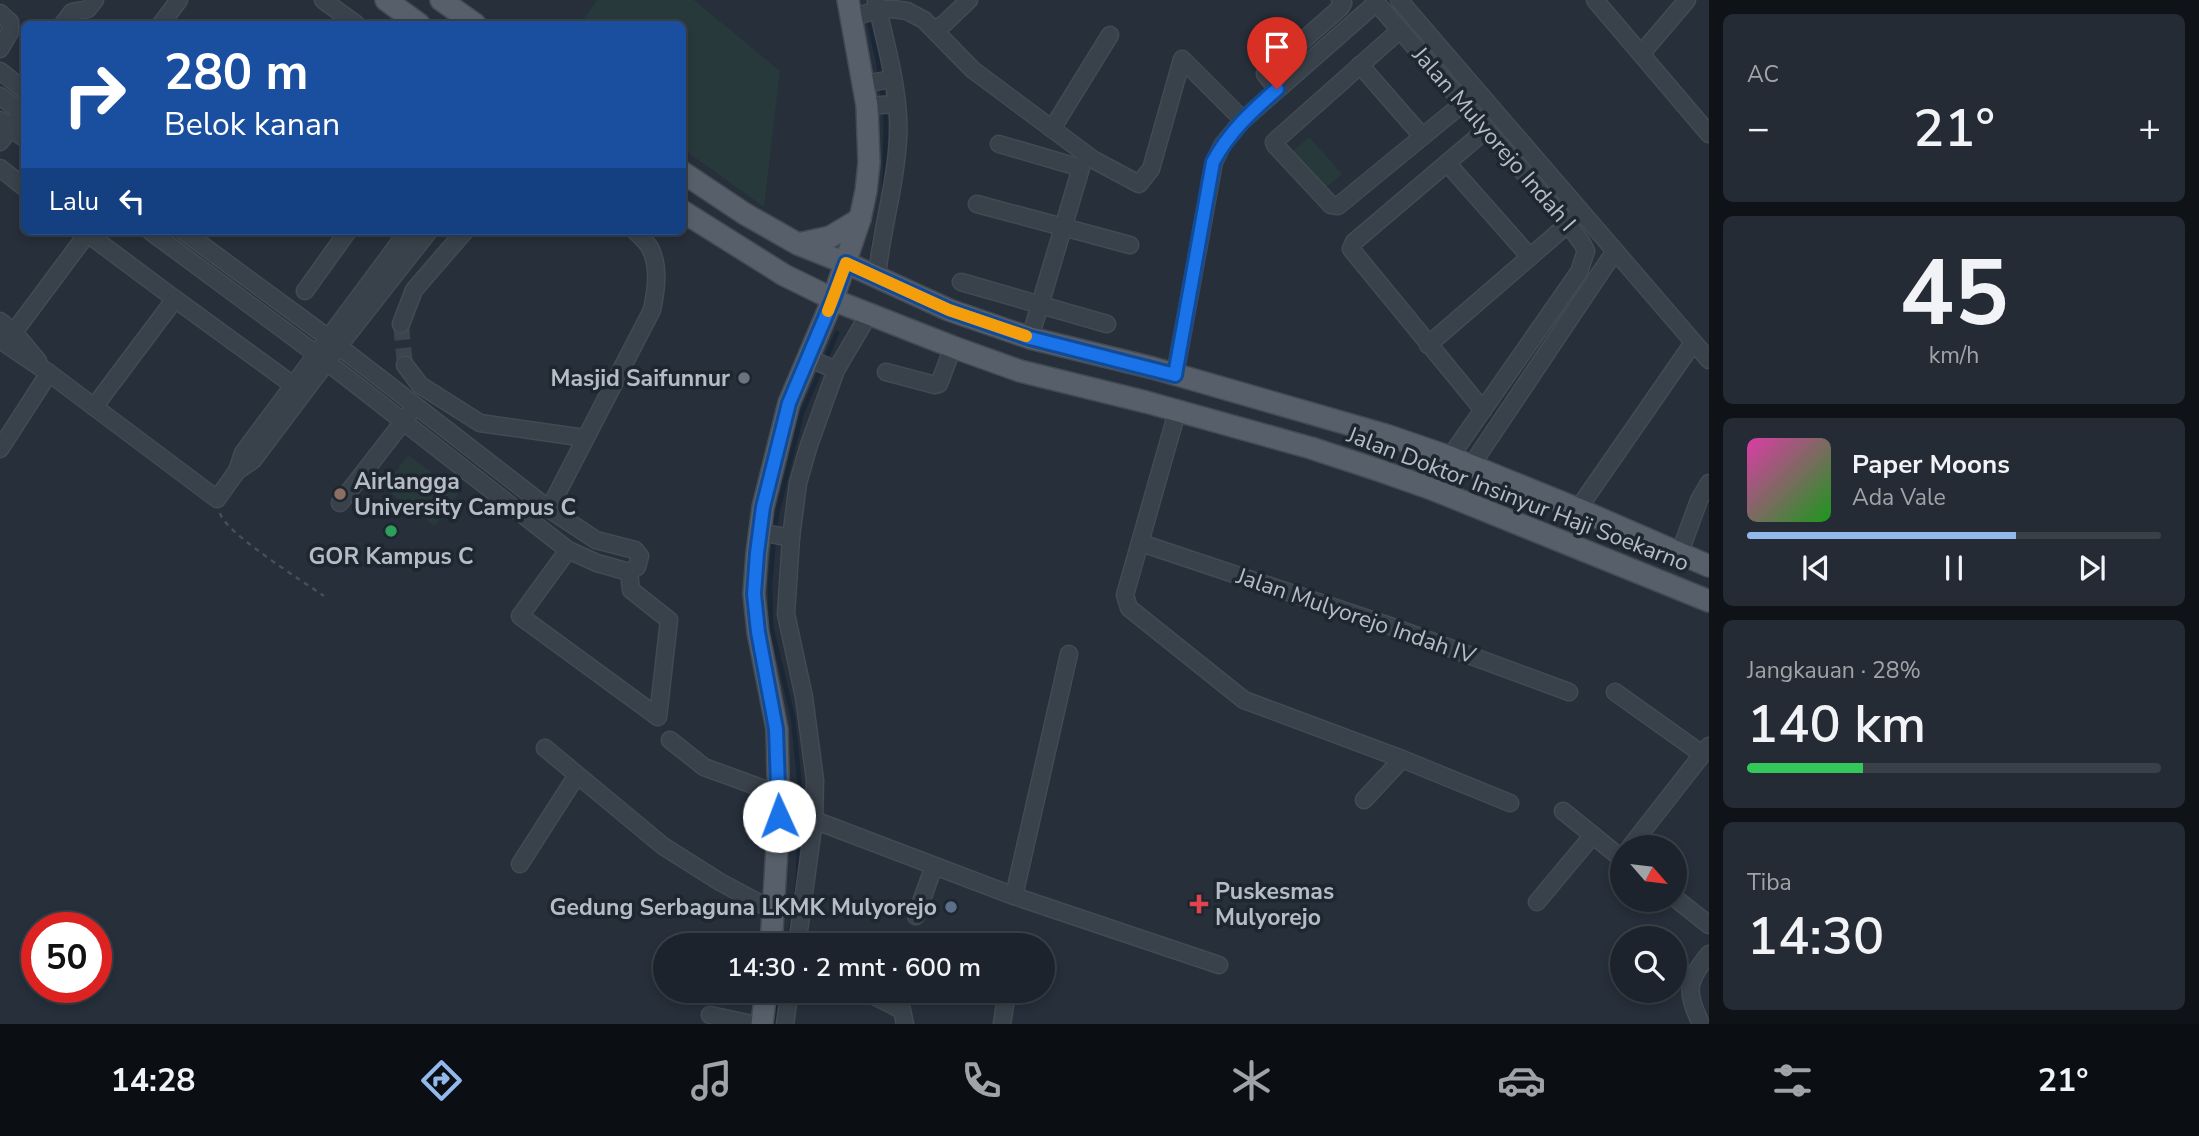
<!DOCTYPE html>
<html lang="id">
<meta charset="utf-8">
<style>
:root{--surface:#1c232c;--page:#252b34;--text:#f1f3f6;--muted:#a0a4a9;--line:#3a4048;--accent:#93b9ec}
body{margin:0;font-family:"Nunito Sans",sans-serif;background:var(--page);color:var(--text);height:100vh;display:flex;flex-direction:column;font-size:26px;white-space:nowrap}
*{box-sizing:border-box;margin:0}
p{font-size:23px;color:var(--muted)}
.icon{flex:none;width:38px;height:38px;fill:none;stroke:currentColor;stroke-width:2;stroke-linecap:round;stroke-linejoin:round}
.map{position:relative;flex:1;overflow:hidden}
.drawer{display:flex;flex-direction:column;gap:14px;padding:14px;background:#0f1318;width:490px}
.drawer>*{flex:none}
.guide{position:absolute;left:21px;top:21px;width:665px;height:214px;border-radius:10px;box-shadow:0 4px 10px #0003,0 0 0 2px var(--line);background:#1a4fa0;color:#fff;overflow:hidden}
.needle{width:46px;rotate:118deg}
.controls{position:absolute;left:1610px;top:835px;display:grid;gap:14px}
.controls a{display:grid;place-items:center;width:77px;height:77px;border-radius:50%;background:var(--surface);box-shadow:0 4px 10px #0003,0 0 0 2px var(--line);font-size:35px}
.speed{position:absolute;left:21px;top:912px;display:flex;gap:14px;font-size:35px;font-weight:700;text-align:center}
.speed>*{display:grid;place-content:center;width:91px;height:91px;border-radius:50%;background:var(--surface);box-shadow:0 4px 10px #0003,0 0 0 2px var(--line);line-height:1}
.speed .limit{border:10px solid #d22;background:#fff;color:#111}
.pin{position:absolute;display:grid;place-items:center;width:60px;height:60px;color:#fff;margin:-72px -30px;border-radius:50% 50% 50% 0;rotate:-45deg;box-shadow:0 0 7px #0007}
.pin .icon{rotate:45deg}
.me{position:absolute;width:77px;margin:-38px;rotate:358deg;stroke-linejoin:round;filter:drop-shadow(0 0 5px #0008)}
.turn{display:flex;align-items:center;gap:24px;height:147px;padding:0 28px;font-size:32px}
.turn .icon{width:91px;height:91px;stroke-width:2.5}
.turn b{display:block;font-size:49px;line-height:60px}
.then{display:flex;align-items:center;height:66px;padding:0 28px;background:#0003;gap:14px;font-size:26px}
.big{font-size:52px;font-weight:600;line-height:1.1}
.drawer .widget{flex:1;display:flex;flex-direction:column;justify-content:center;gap:10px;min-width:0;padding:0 24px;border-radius:10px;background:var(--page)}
.drawer .dial{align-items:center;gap:0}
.dial b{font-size:91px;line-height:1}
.song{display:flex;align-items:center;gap:21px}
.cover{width:84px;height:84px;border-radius:10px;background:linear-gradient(135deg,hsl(320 70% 55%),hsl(120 70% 35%))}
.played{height:7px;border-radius:4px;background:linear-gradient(90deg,var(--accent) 65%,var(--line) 65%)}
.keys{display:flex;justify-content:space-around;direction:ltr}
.heat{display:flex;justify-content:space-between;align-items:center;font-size:38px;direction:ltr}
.charge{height:10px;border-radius:5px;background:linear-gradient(90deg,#34c759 28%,var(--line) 0)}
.trip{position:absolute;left:653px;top:933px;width:402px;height:70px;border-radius:35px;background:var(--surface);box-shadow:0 4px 10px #0003,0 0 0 2px var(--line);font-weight:600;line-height:70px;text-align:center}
.dock{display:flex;height:112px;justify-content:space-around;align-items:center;background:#0b0e12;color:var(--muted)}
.dock .icon{width:49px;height:49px}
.dock .current{color:var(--accent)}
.dock b{font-size:32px;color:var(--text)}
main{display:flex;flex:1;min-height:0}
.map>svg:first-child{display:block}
</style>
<main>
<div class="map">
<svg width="1709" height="1024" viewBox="0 0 1709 1024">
<rect width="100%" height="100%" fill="#262f3a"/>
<g fill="#28393b">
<path d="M597,0H694L780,71L764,207L683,149L682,24H580Z"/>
<path d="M1309,137L1342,174L1324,189L1292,152Z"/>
<path d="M408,455L459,493L435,526L384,488Z"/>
</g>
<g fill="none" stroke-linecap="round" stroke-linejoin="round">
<g stroke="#1a2736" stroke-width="4.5">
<path d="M868,18L878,61L886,122L884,193"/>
<path d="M873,246L876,232"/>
<path d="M825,361L837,333"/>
<path d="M775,531L777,514L802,413L821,369"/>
<path d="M774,540L770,584L771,626L793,718L800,787L798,877L789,945"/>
<path d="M775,1024L781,990"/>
</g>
<path stroke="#3b444f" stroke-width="16" stroke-dasharray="16 8" stroke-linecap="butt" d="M401,324L405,365"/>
<defs>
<g id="minor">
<path d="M323,0L356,24"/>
<path d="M1374,0L1568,224L1582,243L1586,251L1579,272L1450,457"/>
<path d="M1399,0L1709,360"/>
<path d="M1595,0L1709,134"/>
<path d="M876,2C886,44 901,97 898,139C896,186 881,230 877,277"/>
<path d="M0,13L10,22V32L0,49"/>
<path d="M851,18L877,10L893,9L907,11L924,20L973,70L1094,160L1139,184L1151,169L1182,59L1243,120"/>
<path d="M63,24L72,12L88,9L95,0"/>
<path d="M161,24L179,0"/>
<path d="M935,30L945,23L969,0"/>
<path d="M1400,30L1274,142L1275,145L1331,205L1338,206L1472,96"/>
<path d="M1641,54L1687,0"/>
<path d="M1360,65L1422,136"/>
<path d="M0,71L24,90"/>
<path d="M864,84L892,79"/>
<path d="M1277,89L1265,74L1341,7L1343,3L1340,0"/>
<path d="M0,96L24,114"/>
<path d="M867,106L896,104"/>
<path d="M0,120L24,138"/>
<path d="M1052,129L1110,35"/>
<path d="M0,142L22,113"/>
<path d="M999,144L1081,168L1030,338"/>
<path d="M1447,163L1530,257"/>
<path d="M0,168L24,187"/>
<path d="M977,204L1130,245"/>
<path d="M84,231L175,299L94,407"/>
<path d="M150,231L327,362L568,550L597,563L629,572"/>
<path d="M183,231L319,331L549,509L596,540L635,550L640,556L637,567L629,572"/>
<path d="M961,282L1107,324"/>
<path d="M305,291L348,231"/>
<path d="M175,299L293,385"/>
<path d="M0,321L14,332L38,361"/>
<path d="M401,324L414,290L465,231"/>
<path d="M14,332L87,234"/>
<path d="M0,340L49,373L217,499L237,471L243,453L408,231"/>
<path d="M1428,345L1575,218"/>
<path d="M808,358L836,370"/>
<path d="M405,365L420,385L480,423L585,438"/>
<path d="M886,372L935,385L939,384L953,347"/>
<path d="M1175,375L1214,162L1223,144L1243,120L1376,3"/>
<path d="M1483,410L1351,249L1354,242L1487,129"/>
<path d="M1177,412L1125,595L1129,608L1244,700L1402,759L1510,803"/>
<path d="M0,449L49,373"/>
<path d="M1471,466L1615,251"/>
<path d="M237,471L253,460L338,347L429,231"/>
<path d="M340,503L409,414"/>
<path d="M549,509L652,310C656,291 660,267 650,248C647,242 640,236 635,231"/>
<path d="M1578,509L1693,343"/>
<path d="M760,532L791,538"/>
<path d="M1141,543L1393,627L1569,692"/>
<path d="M568,550L520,616L658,717L669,620L631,590L629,572"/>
<path d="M1680,552L1699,500L1709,483"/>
<path d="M1069,654L1014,896L1219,965"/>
<path d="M1615,692L1702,754"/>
<path d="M670,740L704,767L778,794"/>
<path d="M545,748L663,846L720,882L774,911"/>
<path d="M1364,800L1402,759"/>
<path d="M1563,811L1621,858"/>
<path d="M779,815L814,820L1014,896"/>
<path d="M1630,847L1709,746"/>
<path d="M520,864L577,775"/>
<path d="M1675,898L1709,925"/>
<path d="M1537,902L1593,835"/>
<path d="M916,916L934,866"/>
<path d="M797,945L814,820L815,780L804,697L786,614L791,538L798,483L809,445L836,370L869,314"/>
<path d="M862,990L902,1010L905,1024"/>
<path d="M710,1015L752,1024"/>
<path d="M785,1024L790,990"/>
<path d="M1002,1024L1006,998L1004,990"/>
<path d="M1701,1024C1686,992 1686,982 1709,954"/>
</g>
<g id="major">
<path d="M386,0L419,24"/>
<path d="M441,0L475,24"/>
<path d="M682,172L745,214L798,244L853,266L949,310L1030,338L1153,368L1386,435L1450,457L1578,509L1709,566"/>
<path d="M682,211L784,275L841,303L953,347L1020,371L1146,402L1311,448L1378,470L1432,489L1709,601"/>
<path d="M798,244L830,237L860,219"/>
<path d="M771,945L779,815L777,729L758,632L754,594L757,553L763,507L789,403L833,299L860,219L866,191L869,163L867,106L848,0"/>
<path d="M762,1024L766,990"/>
</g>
</defs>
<use href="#minor" stroke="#424a53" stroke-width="19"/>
<use href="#major" stroke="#424a53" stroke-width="24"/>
<path stroke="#405253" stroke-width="2.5" stroke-dasharray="5 5" stroke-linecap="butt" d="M220,513C225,533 304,582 324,596"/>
<use href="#minor" stroke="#39414a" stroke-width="16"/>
<use href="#major" stroke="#57606a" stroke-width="21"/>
</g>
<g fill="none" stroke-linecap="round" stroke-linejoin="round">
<defs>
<path id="route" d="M779,816L776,729L758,632L754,594L757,553L763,507L789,403L833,299L846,263L949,310L1030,338L1175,375L1213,162C1229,132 1252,111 1277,89"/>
</defs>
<use href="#route" stroke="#114b97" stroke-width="18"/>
<use href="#route" stroke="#1a73e8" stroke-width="12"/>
<path stroke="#f59e0b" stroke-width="12" d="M828,311L846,263L949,310L1026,336"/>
</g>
<circle fill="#6b7280" stroke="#1e262f" stroke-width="2.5" cx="744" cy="378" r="7"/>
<circle fill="#8d6e63" stroke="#1e262f" stroke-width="2.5" cx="340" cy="494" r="7"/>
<circle fill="#2e9e5b" stroke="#1e262f" stroke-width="2.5" cx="391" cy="531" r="7"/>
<path fill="#e0444e" stroke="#1e262f" stroke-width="2.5" d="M1195.5 893.5h7v7h7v7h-7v7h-7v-7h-7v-7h7z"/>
<circle fill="#5c6f8a" stroke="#1e262f" stroke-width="2.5" cx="951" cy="907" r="7"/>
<g text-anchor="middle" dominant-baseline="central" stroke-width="7" stroke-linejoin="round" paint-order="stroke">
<g font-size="23" fill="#b5bcc6" stroke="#1e262f">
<text transform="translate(1494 139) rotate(49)">Jalan Mulyorejo Indah I</text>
<text transform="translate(1518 499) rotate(21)">Jalan Doktor Insinyur Haji Soekarno</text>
<text transform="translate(1356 616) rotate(19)">Jalan Mulyorejo Indah IV</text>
</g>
<g font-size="23" font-weight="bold" fill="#b5bcc6" stroke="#1e262f" text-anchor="end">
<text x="730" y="378">Masjid Saifunnur</text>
<text x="354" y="481" text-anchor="start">Airlangga<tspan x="354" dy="26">University Campus C</tspan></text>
<text x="391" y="556" text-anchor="middle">GOR Kampus C</text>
<text x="1215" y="891" text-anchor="start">Puskesmas<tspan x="1215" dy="26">Mulyorejo</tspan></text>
<text x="937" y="907">Gedung Serbaguna LKMK Mulyorejo</text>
</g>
</g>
</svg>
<div class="controls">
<a><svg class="needle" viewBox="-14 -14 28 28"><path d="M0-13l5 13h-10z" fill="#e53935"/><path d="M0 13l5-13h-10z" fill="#a0a4a9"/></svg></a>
<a><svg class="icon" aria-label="search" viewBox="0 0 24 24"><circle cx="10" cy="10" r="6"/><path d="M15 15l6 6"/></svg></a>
</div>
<div class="speed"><div class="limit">50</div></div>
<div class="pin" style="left:1277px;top:89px;background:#d93025"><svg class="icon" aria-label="arrive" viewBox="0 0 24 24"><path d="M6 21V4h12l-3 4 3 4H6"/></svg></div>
<svg class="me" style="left:779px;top:816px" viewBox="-20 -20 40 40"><circle r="19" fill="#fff"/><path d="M0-13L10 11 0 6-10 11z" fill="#1a73e8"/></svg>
<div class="trip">14:30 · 2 mnt · 600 m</div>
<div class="guide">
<div class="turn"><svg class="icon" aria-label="right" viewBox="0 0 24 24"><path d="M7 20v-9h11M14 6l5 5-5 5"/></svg><div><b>280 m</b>Belok kanan</div></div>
<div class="then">Lalu<svg class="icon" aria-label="left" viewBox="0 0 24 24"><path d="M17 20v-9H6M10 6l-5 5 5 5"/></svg></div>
</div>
</div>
<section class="drawer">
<div class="widget"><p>AC</p>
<div class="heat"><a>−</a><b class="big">21°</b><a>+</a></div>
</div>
<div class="widget dial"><b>45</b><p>km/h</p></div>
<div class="widget">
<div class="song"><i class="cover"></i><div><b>Paper Moons</b><p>Ada Vale</p></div></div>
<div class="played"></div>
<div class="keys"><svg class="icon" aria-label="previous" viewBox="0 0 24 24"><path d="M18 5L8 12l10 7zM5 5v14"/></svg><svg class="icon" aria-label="pause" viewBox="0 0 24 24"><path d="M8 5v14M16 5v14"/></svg><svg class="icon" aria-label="next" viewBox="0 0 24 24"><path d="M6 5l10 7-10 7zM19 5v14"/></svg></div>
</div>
<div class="widget"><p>Jangkauan · 28%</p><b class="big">140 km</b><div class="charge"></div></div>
<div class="widget"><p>Tiba</p><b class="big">14:30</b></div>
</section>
</main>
<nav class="dock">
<b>14:28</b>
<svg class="icon current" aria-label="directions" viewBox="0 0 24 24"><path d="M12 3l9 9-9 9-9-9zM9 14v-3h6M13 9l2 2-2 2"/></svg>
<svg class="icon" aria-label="music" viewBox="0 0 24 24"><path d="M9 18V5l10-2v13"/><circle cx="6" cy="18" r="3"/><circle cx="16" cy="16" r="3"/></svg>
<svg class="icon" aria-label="phone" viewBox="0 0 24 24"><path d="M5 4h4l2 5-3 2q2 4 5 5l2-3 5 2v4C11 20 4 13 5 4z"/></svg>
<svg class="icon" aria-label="climate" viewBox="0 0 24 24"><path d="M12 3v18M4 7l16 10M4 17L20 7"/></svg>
<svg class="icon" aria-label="car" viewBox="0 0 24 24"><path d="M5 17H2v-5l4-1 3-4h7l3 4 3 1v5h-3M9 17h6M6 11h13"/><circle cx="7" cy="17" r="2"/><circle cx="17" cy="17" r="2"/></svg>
<svg class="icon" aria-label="filters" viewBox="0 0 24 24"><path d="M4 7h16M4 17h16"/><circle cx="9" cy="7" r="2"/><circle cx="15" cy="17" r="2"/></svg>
<b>21°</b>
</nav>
